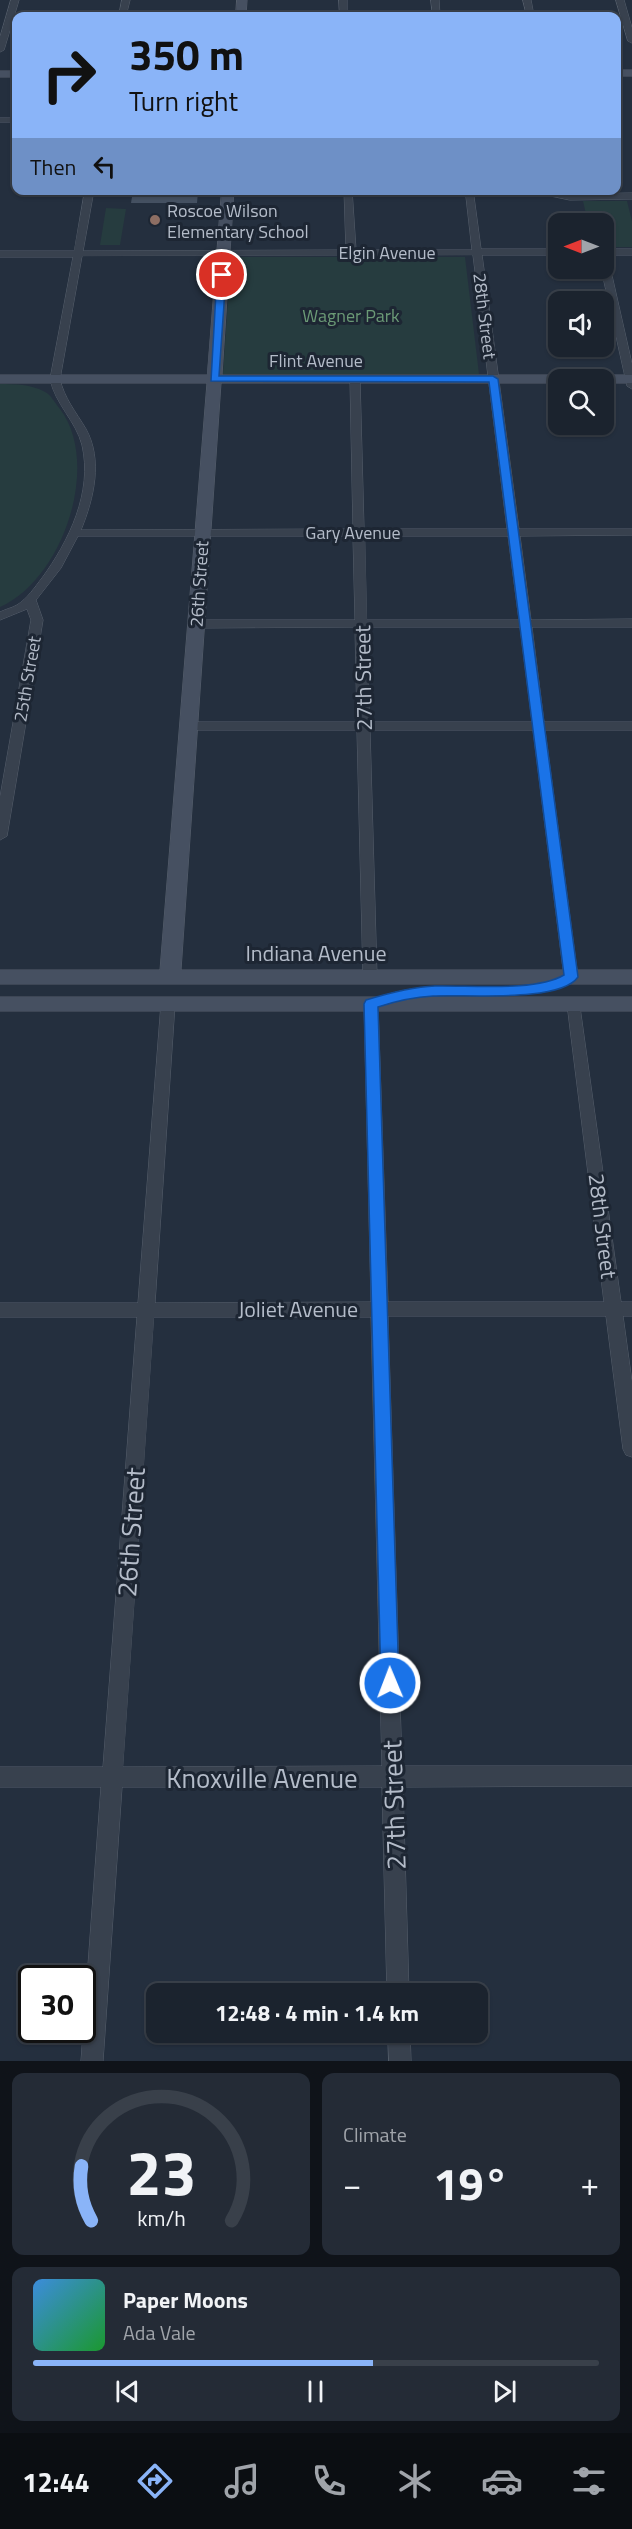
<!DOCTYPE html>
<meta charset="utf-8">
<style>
:root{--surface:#1b232e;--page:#242b36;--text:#f1f3f6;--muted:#a0a4aa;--line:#39404a;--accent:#8ab4f8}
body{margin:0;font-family:"Titillium Web",sans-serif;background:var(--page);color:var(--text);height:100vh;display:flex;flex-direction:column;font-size:22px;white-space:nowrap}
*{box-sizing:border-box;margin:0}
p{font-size:20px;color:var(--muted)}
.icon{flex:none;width:33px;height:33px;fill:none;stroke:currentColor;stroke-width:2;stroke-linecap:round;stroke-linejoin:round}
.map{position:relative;height:2061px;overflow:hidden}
.sheet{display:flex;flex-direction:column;gap:12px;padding:12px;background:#0f1319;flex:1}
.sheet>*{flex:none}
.banner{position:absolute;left:12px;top:12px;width:609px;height:183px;border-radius:12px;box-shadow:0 2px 4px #0004,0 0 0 2px var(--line);background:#8ab4f8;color:#111;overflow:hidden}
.needle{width:39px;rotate:270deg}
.buttons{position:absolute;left:548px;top:213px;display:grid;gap:12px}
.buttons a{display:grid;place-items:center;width:66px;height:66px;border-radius:12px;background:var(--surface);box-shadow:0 2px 4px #0004,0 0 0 2px var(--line);font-size:30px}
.speed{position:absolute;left:18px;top:1965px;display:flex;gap:12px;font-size:30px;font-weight:700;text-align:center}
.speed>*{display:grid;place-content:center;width:78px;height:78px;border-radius:50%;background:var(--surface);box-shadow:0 2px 4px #0004,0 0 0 2px var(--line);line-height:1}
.speed .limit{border:3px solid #111;border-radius:9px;background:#fff;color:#111}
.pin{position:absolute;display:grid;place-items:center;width:51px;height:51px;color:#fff;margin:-26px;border:3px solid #fff;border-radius:50%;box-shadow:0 2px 6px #0007}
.me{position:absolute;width:66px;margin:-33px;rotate:359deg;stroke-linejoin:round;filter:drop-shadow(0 0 4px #0008)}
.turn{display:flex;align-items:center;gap:21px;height:126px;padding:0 18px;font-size:27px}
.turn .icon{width:78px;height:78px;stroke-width:2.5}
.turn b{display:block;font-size:42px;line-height:51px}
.then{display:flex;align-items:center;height:57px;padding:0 18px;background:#0003;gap:12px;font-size:22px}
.big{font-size:45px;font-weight:700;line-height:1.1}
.sheet .widget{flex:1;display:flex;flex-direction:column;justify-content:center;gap:9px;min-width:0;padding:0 21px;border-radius:12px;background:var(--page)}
.sheet .dial{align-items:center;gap:0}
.dial svg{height:156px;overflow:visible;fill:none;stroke:var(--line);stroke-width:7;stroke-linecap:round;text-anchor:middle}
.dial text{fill:var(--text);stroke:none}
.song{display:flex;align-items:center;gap:18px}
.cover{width:72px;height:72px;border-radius:9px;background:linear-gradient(135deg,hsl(210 70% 55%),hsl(130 70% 35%))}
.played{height:6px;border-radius:3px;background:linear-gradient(90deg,var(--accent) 60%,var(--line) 60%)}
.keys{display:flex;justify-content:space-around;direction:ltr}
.heat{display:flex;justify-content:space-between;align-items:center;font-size:33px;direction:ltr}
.sheet .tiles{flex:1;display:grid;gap:12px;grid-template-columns:1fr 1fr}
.widget:last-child{grid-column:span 2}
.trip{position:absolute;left:146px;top:1983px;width:342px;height:60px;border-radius:12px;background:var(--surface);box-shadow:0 2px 4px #0004,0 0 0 2px var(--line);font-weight:700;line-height:60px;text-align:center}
.tab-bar{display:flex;height:96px;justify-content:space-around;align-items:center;background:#0b0e12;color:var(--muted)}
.tab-bar .icon{width:42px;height:42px}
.tab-bar .selected{color:var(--accent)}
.tab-bar b{font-size:27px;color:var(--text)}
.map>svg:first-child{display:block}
</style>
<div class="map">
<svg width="632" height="2061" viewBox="0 0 632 2061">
<rect width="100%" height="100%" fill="#242f3e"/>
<g fill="#263c3f">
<path d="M583,201H627L632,221V247H603V224L588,223Z"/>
<path d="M106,208L126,209L120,245H100Z"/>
<path d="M231,257H465L479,374H223Z"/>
<path d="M0,384C15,384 31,384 45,392C51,395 55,403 60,409C102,465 62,580 0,607Z"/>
</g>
<path fill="#455162" d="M133,191L198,192L197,203H131Z"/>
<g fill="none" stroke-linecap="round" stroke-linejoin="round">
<defs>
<g id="street">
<path d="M11,0H19L4,50L0,52V37Z"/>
<path d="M122,0H130L126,16H119Z"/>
<path d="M339,0H347V16H340Z"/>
<path d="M431,0H439L440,16H433Z"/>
<path d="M523,0H531L534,16H527Z"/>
<path d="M616,0H624L632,28V43L628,41Z"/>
<rect x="0" y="118" width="16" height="4"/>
<path d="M85,190H94L83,251L346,250L344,190H352L356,250H472L466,197L468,190H477L474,197L481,249H558V255H482L519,529H632V535L520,536L531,620L632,619V627H532L544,722H632V730H545L578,977L576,981H566L564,977L533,730H370L377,977L370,982L363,977L357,730H189L183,726L189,722H357L355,627L196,628L190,624L196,620H355L353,536H78L61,568L36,600L43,620L7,836L0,840V797L31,620L27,609L0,620V612C6,609 12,608 17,605C27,599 35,587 42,578C69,541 93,492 82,445C76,421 55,404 50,379L73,257H0V251H74ZM473,255L507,529H364L360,379L355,376L350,379L353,529L81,530C94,498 103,460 86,429C76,412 64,398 60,379L82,256ZM365,536H508L519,620H367ZM367,627H520L532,722H370Z"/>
<path d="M522,190H546L570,194L632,193V199L570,200Z"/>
<rect x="603" y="249" width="29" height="6"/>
<path d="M603,255L608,258L632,364V389L627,386L601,268H603Z"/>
<path d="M168,999L175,1004L155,1303L371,1302L364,1004L371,999L378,1004L388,1302H604L567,1004L569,1000H579L621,1302H632V1316H623L632,1382V1457L626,1455L623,1449L606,1316H388L402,1766H632V1786L403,1787L409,1994H387L382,1787H122L103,2061H81L101,1787H0V1767H103L137,1317H0V1303H138L161,1004ZM154,1317H371L382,1766L123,1767Z"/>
<path d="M388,2032H410L411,2061H389Z"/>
</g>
<g id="secondary">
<path d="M237,0H247L246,16H236Z"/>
<rect x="616" y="70" width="16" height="6"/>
<rect x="0" y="71" width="16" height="6"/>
<path d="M222,190H234L222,375H632V383H603V380H558V383H221L181,970H632V984H0V970H160L207,383H0V375H207Z"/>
<rect x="0" y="997" width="632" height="14"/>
</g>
</defs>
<use href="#street" stroke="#565f6c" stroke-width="1"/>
<use href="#secondary" stroke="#565f6c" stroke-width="1"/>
<use href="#street" fill="#38414e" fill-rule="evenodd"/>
<use href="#secondary" fill="#465061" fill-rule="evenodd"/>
</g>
<path fill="#1a73e8" stroke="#114b97" stroke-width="1.5" d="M222,272L226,275L219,376H493L498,379L578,977C560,1003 464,994 433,996C414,997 396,1001 378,1007L399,1683L396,1689L390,1692L383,1689L381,1683L364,1004L366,1000C389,993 411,987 435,986C470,985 535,992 564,975L489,382L211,381L217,275Z"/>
<circle fill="#8d6e63" stroke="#1d2633" stroke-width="2" cx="155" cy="220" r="6"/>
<g text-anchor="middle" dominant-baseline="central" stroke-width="6" stroke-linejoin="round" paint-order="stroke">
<g font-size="18" fill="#b4bcc9" stroke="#1d2633" text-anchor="start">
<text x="167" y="210">Roscoe Wilson<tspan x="167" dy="21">Elementary School</tspan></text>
</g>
<g font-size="18" fill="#b4bcc9" stroke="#1d2633">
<text x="387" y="252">Elgin Avenue</text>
<text transform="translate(485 316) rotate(83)">28th Street</text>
<text x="316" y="360">Flint Avenue</text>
<text x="353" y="532">Gary Avenue</text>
<text transform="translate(199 584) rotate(-86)">26th Street</text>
<text transform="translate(27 679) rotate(-80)">25th Street</text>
</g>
<g font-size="18" fill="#6b9a76" stroke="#1d2633">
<text x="351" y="315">Wagner Park</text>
</g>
<g font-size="22" fill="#b4bcc9" stroke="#1d2633">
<text transform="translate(363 678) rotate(-91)">27th Street</text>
<text x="316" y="953">Indiana Avenue</text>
<text transform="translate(603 1226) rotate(83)">28th Street</text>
<text x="298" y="1309">Joliet Avenue</text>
</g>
<g font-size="27" fill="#b4bcc9" stroke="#1d2633">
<text transform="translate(130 1532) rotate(-86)">26th Street</text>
<text x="262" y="1777">Knoxville Avenue</text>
<text transform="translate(393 1805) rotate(-92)">27th Street</text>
</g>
</g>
</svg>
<div class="buttons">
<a><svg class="needle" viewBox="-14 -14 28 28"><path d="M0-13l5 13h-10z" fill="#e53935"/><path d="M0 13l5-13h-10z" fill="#a0a4aa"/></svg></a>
<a><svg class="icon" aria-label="sound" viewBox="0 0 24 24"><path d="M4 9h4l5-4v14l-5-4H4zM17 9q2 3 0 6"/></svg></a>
<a><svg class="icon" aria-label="search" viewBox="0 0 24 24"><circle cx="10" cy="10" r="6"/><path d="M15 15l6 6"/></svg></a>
</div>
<div class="speed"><div class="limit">30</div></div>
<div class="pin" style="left:222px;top:275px;background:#d93025"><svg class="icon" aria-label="arrive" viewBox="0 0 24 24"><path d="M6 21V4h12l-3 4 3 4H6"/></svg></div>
<svg class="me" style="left:390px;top:1683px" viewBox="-20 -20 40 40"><circle r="17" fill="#1a73e8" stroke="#fff" stroke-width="3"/><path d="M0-11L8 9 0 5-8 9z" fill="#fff"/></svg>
<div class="trip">12:48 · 4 min · 1.4 km</div>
<div class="banner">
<div class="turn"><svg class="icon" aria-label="right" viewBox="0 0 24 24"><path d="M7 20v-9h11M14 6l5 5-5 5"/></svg><div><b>350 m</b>Turn right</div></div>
<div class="then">Then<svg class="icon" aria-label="left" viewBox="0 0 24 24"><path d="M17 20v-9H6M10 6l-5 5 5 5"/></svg></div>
</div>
</div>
<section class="sheet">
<div class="tiles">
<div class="widget dial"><svg viewBox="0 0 100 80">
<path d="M14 69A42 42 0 1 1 86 69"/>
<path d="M14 69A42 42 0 0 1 9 41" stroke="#8ab4f8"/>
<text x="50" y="56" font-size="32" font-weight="700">23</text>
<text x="50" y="72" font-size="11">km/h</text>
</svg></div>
<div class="widget"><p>Climate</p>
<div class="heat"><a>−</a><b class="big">19°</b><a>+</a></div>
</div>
<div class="widget">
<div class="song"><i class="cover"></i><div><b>Paper Moons</b><p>Ada Vale</p></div></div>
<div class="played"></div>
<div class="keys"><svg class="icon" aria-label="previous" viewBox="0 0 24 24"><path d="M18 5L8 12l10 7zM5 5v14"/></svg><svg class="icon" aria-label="pause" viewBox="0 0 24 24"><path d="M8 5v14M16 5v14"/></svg><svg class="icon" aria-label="next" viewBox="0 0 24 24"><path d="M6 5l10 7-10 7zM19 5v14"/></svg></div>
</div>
</div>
</section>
<nav class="tab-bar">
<b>12:44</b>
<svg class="icon selected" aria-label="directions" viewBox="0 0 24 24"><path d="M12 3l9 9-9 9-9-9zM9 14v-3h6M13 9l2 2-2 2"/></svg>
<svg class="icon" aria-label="music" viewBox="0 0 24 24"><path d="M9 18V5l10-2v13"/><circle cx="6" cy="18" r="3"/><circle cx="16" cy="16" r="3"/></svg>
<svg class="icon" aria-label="phone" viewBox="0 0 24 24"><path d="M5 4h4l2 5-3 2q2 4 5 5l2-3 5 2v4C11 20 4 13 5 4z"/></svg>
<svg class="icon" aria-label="climate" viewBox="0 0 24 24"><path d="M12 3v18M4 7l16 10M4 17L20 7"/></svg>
<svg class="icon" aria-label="car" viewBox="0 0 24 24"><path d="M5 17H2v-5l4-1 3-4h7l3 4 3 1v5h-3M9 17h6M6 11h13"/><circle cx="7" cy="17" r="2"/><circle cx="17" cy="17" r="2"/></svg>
<svg class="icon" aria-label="filters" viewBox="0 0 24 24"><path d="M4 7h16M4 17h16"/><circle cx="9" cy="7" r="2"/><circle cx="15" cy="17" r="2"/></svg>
</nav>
